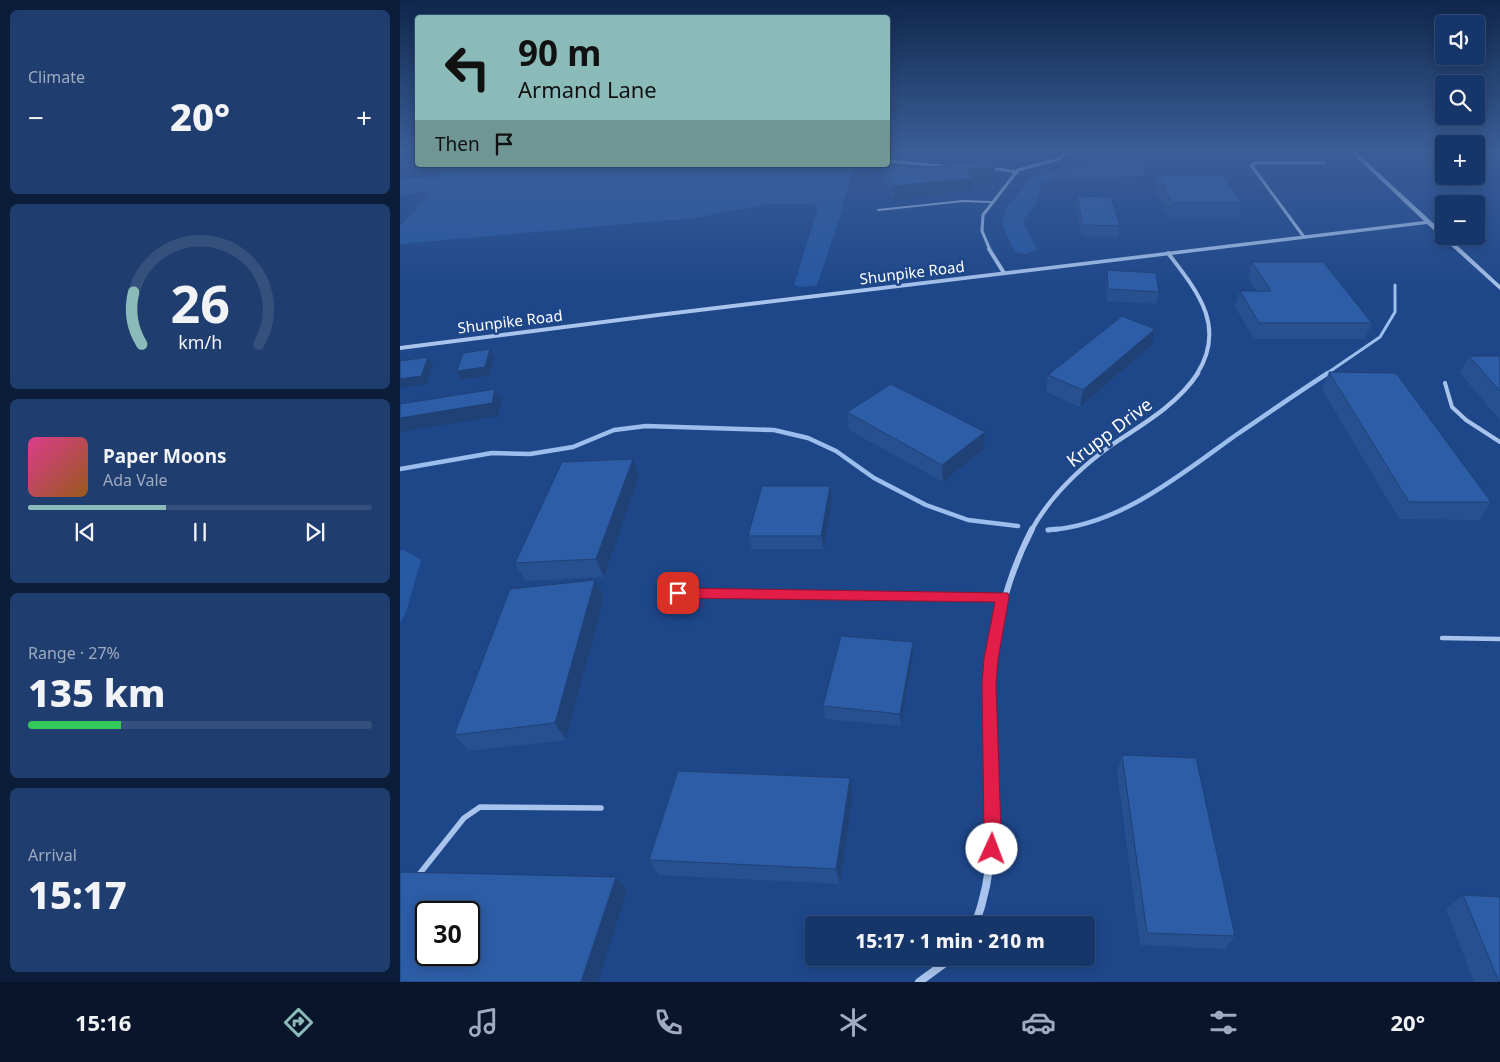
<!DOCTYPE html>
<meta charset="utf-8">
<style>
:root{--surface:#163568;--page:#1f3d6e;--text:#f1f3f6;--muted:#9eabc0;--line:#35507c;--accent:#8bbbb9}
body{margin:0;font-family:"Noto Sans",sans-serif;background:var(--page);color:var(--text);height:100vh;display:flex;flex-direction:column;font-size:19px;white-space:nowrap}
*{box-sizing:border-box;margin:0}
p{font-size:16px;color:var(--muted)}
.icon{flex:none;width:28px;height:28px;fill:none;stroke:currentColor;stroke-width:2;stroke-linecap:round;stroke-linejoin:round}
.map{position:relative;flex:1;overflow:hidden}
.details{display:flex;flex-direction:column;gap:10px;padding:10px;background:#0c1d39;width:400px}
.details>*{flex:none}
.banner{position:absolute;left:15px;top:15px;width:475px;height:152px;border-radius:5px;box-shadow:0 2px 12px #0003,0 0 0 1px var(--line);background:#8bbbb9;color:#111;overflow:hidden}
.controls{position:absolute;left:1035px;top:15px;display:grid;gap:10px}
.controls a{display:grid;place-items:center;width:50px;height:50px;border-radius:5px;background:var(--surface);box-shadow:0 2px 12px #0003,0 0 0 1px var(--line);font-size:25px}
.speed{position:absolute;left:15px;top:901px;display:flex;gap:10px;font-size:25px;font-weight:700;text-align:center}
.speed>*{display:grid;place-content:center;width:65px;height:65px;border-radius:50%;background:var(--surface);box-shadow:0 2px 12px #0003,0 0 0 1px var(--line);line-height:1}
.speed .limit{border:2px solid #111;border-radius:8px;background:#fff;color:#111}
.pin{position:absolute;display:grid;place-items:center;width:42px;height:42px;color:#fff;margin:-21px;border-radius:10px;box-shadow:0 2px 8px #0006}
.me{position:absolute;width:55px;margin:-28px;rotate:2deg;stroke-linejoin:round;filter:drop-shadow(0 0 4px #0008)}
.turn{display:flex;align-items:center;gap:18px;height:105px;padding:0 20px;font-size:22px}
.turn .icon{width:65px;height:65px;stroke-width:2.5}
.turn b{display:block;font-size:35px;line-height:42px}
.then{display:flex;align-items:center;height:48px;padding:0 20px;background:#0003;gap:10px;font-size:19px}
.big{font-size:38px;font-weight:800;line-height:1.1}
.details .widget{flex:1;display:flex;flex-direction:column;justify-content:center;gap:8px;min-width:0;padding:0 18px;border-radius:8px;background:var(--page)}
.details .dial{align-items:center;gap:0}
.dial svg{height:130px;overflow:visible;fill:none;stroke:var(--line);stroke-width:7;stroke-linecap:round;text-anchor:middle}
.dial text{fill:var(--text);stroke:none}
.song{display:flex;align-items:center;gap:15px}
.cover{width:60px;height:60px;border-radius:8px;background:linear-gradient(135deg,hsl(330 70% 55%),hsl(30 70% 35%))}
.played{height:5px;border-radius:2px;background:linear-gradient(90deg,var(--accent) 40%,var(--line) 40%)}
.keys{display:flex;justify-content:space-around;direction:ltr}
.heat{display:flex;justify-content:space-between;align-items:center;font-size:28px;direction:ltr}
.charge{height:8px;border-radius:4px;background:linear-gradient(90deg,#34c759 27%,var(--line) 0)}
.trip{position:absolute;left:405px;top:916px;width:290px;height:50px;border-radius:5px;background:var(--surface);box-shadow:0 2px 12px #0003,0 0 0 1px var(--line);font-weight:800;line-height:50px;text-align:center}
.tabs{display:flex;height:80px;justify-content:space-around;align-items:center;background:#09152a;color:var(--muted)}
.tabs .icon{width:35px;height:35px}
.tabs .on{color:var(--accent)}
.tabs b{font-size:22px;color:var(--text)}
main{display:flex;flex:1;min-height:0}
.map>svg:first-child{display:block}
</style>
<main>
<section class="details">
<div class="widget"><p>Climate</p>
<div class="heat"><a>−</a><b class="big">20°</b><a>+</a></div>
</div>
<div class="widget dial"><svg viewBox="0 0 100 80">
<path d="M14 69A42 42 0 1 1 86 69"/>
<path d="M14 69A42 42 0 0 1 9 37" stroke="#8bbbb9"/>
<text x="50" y="56" font-size="32" font-weight="700">26</text>
<text x="50" y="72" font-size="11">km/h</text>
</svg></div>
<div class="widget">
<div class="song"><i class="cover"></i><div><b>Paper Moons</b><p>Ada Vale</p></div></div>
<div class="played"></div>
<div class="keys"><svg class="icon" aria-label="previous" viewBox="0 0 24 24"><path d="M18 5L8 12l10 7zM5 5v14"/></svg><svg class="icon" aria-label="pause" viewBox="0 0 24 24"><path d="M8 5v14M16 5v14"/></svg><svg class="icon" aria-label="next" viewBox="0 0 24 24"><path d="M6 5l10 7-10 7zM19 5v14"/></svg></div>
</div>
<div class="widget"><p>Range · 27%</p><b class="big">135 km</b><div class="charge"></div></div>
<div class="widget"><p>Arrival</p><b class="big">15:17</b></div>
</section>
<div class="map">
<svg width="1100" height="982" viewBox="0 0 1100 982">
<rect width="100%" height="100%" fill="#1e478a"/>
<g fill="#2758a2">
<path d="M733,157L745,160L743,176L654,178L642,183L636,203L623,221L637,250L626,254L615,252L602,224L605,210L628,181L645,173L688,166L699,158Z"/>
<path d="M68,165H454L438,222L417,285L403,287L394,285L418,208L411,204H368L295,218L0,244V226L30,194L25,191L0,196V179L36,176Z"/>
<path d="M4,550L21,560L6,612L0,623V551Z"/>
</g>
<g fill="none" stroke-linecap="round" stroke-linejoin="round">
<path stroke="#9cbeed" stroke-width="3" d="M926,374L980,337L995,312V285"/>
<g stroke="#9cbeed" stroke-width="4.5">
<path d="M0,469L92,453L130,454L173,447L214,430L246,426L374,430L408,438L436,451L474,478L526,505L568,520L618,526"/>
<path d="M648,530C719,526 780,475 836,435C867,414 897,393 928,373"/>
</g>
<path stroke="#9cbeed" stroke-width="5" d="M648,530L657,529"/>
<path stroke="#a9c4ec" stroke-width="2" d="M478,210L563,201L591,202"/>
<path stroke="#a9c4ec" stroke-width="4" d="M1045,383L1052,407L1066,420L1100,442"/>
<path stroke="#a9c4ec" stroke-width="4.5" d="M1042,638L1100,639"/>
<path stroke="#a9c4ec" stroke-width="5.5" d="M17,877L64,818L80,807L201,808"/>
<g stroke="#a9c4ec" stroke-width="3">
<path d="M488,161L544,166"/>
<path d="M590,168L617,172"/>
<path d="M904,237L851,165L856,163H924"/>
<path d="M590,250L582,231L583,215L618,170L659,159L667,152"/>
</g>
<g stroke="#a9c4ec" stroke-width="4">
<path d="M589,249L604,273"/>
<path d="M768,253C797,291 827,326 797,374"/>
</g>
<path stroke="#a9c4ec" stroke-width="4.5" d="M631,531C650,496 681,467 713,444C743,424 778,404 798,373"/>
<g stroke="#a9c4ec" stroke-width="6">
<path d="M278,593L603,597"/>
<path d="M589,730C588,659 599,593 632,529"/>
</g>
<g stroke="#a9c4ec" stroke-width="8">
<path d="M575,925C600,857 591,799 589,729"/>
<path d="M519,982L552,958"/>
</g>
<path fill="#a9c4ec" fill-rule="evenodd" d="M951,152H956L1044,233V236H1047L1100,285V290L1027,224L258,317L0,350V346L258,313L1024,221Z"/>
</g>
<g fill="#275090">
<path d="M488,152H650L649,156L488,155Z"/>
<path d="M595,167L594,181L573,183L572,191L494,200L484,182L483,168Z"/>
<path d="M758,175L842,203L838,217H769L755,189Z"/>
<path d="M677,196L720,226L718,237L682,236L676,207Z"/>
<path d="M852,262L972,323L965,339H854L835,307L840,291H856L848,277Z"/>
<path d="M707,270L759,292L756,304L707,301L706,282Z"/>
<path d="M752,345L680,407L646,392L648,375Z"/>
<path d="M1069,356H1100V420L1060,373Z"/>
<path d="M929,372L1091,502L1079,520L999,519L922,389Z"/>
<path d="M447,412L585,432L584,449L543,482L449,430Z"/>
<path d="M239,477L204,577L125,581L115,563Z"/>
<path d="M430,486L432,500L424,549H352L348,536Z"/>
<path d="M204,598L166,740L69,751L54,735Z"/>
<path d="M513,642V655L501,726L425,719L423,706Z"/>
<path d="M722,755L835,936L825,949L740,945L717,772Z"/>
<path d="M453,794L440,884L259,875L249,860Z"/>
<path d="M1063,895L1100,982H1074L1046,909Z"/>
</g>
<g fill="#204175">
<path d="M595,167L594,181L573,183L572,191L494,200L493,186L567,170Z"/>
<path d="M755,329L752,345L680,407L683,390Z"/>
<path d="M90,349L94,357L89,375L61,380L57,371Z"/>
<path d="M28,357L33,366L26,384L0,388V379Z"/>
<path d="M95,389L102,402L98,416L0,432V418Z"/>
<path d="M585,432L584,449L543,482L542,465Z"/>
<path d="M233,459L239,477L204,577L196,559Z"/>
<path d="M430,486L432,500L424,549L421,536Z"/>
<path d="M195,580L204,598L166,740L155,723Z"/>
<path d="M513,642V655L501,726L500,714Z"/>
<path d="M450,778L453,794L440,884L436,869Z"/>
<path d="M216,877L227,891L198,982H181Z"/>
</g>
<g fill="#2d5da7" stroke="#204175" fill-rule="evenodd">
<path d="M589,161L595,167L567,170L573,178L493,186L483,168L508,166L510,169Z"/>
<path d="M758,175H822L842,203H772Z"/>
<path d="M677,196L711,197L720,226L683,225Z"/>
<path d="M852,262H923L972,323H859L840,291H871Z"/>
<path d="M707,270L756,273L759,292L708,289Z"/>
<path d="M722,316L755,329L683,390L648,375Z"/>
<path d="M90,349L85,367L57,371L63,353Z"/>
<path d="M1069,356H1100V391Z"/>
<path d="M28,357L21,376L0,379V361Z"/>
<path d="M929,372L996,373L1091,502H1009Z"/>
<path d="M491,384L585,432L542,465L447,412Z"/>
<path d="M95,389L92,403L0,418V404Z"/>
<path d="M233,459L196,559L115,563L162,462Z"/>
<path d="M362,486H430L421,536H348Z"/>
<path d="M195,580L155,723L54,735L110,589Z"/>
<path d="M441,636L513,642L500,714L423,706Z"/>
<path d="M722,755L796,758L835,936L747,933Z"/>
<path d="M278,771L450,778L436,869L249,860Z"/>
<path d="M0,872L216,877L181,982H0ZM26,912H69V955H26Z"/>
<path d="M1063,895L1100,897V982H1099Z"/>
</g>
<linearGradient id="sky" x2="0" y2="1"><stop stop-color="#10274c"/><stop offset="0.52" stop-color="#3b5e98"/><stop offset="1" stop-color="#3b5e98" stop-opacity="0"/></linearGradient>
<rect width="1100" height="290" fill="url(#sky)"/>
<path fill="#e11d48" stroke="#92132f" d="M278,588L608,593L609,597L598,659L596,684L601,831L600,849L598,855L592,858L585,855L583,849L584,831L582,684L584,659L595,602L278,598L274,597L272,593L274,589Z"/>
<g text-anchor="middle" dominant-baseline="central" stroke-width="5" stroke-linejoin="round" paint-order="stroke">
<g font-size="15" fill="#fff" stroke="#1e478a">
<text transform="translate(512 272) rotate(-7)">Shunpike Road</text>
<text transform="translate(110 321) rotate(-7)">Shunpike Road</text>
</g>
<g font-size="18" fill="#fff" stroke="#1e478a">
<text transform="translate(709 432) rotate(-37)">Krupp Drive</text>
</g>
</g>
</svg>
<div class="controls">
<a><svg class="icon" aria-label="sound" viewBox="0 0 24 24"><path d="M4 9h4l5-4v14l-5-4H4zM17 9q2 3 0 6"/></svg></a>
<a><svg class="icon" aria-label="search" viewBox="0 0 24 24"><circle cx="10" cy="10" r="6"/><path d="M15 15l6 6"/></svg></a>
<a>+</a>
<a>−</a>
</div>
<div class="speed"><div class="limit">30</div></div>
<div class="pin" style="left:278px;top:593px;background:#d93025"><svg class="icon" aria-label="arrive" viewBox="0 0 24 24"><path d="M6 21V4h12l-3 4 3 4H6"/></svg></div>
<svg class="me" style="left:592px;top:849px" viewBox="-20 -20 40 40"><circle r="19" fill="#fff"/><path d="M0-13L10 11 0 6-10 11z" fill="#e11d48"/></svg>
<div class="trip">15:17 · 1 min · 210 m</div>
<div class="banner">
<div class="turn"><svg class="icon" aria-label="left" viewBox="0 0 24 24"><path d="M17 20v-9H6M10 6l-5 5 5 5"/></svg><div><b>90 m</b>Armand Lane</div></div>
<div class="then">Then<svg class="icon" aria-label="arrive" viewBox="0 0 24 24"><path d="M6 21V4h12l-3 4 3 4H6"/></svg></div>
</div>
</div>
</main>
<nav class="tabs">
<b>15:16</b>
<svg class="icon on" aria-label="directions" viewBox="0 0 24 24"><path d="M12 3l9 9-9 9-9-9zM9 14v-3h6M13 9l2 2-2 2"/></svg>
<svg class="icon" aria-label="music" viewBox="0 0 24 24"><path d="M9 18V5l10-2v13"/><circle cx="6" cy="18" r="3"/><circle cx="16" cy="16" r="3"/></svg>
<svg class="icon" aria-label="phone" viewBox="0 0 24 24"><path d="M5 4h4l2 5-3 2q2 4 5 5l2-3 5 2v4C11 20 4 13 5 4z"/></svg>
<svg class="icon" aria-label="climate" viewBox="0 0 24 24"><path d="M12 3v18M4 7l16 10M4 17L20 7"/></svg>
<svg class="icon" aria-label="car" viewBox="0 0 24 24"><path d="M5 17H2v-5l4-1 3-4h7l3 4 3 1v5h-3M9 17h6M6 11h13"/><circle cx="7" cy="17" r="2"/><circle cx="17" cy="17" r="2"/></svg>
<svg class="icon" aria-label="filters" viewBox="0 0 24 24"><path d="M4 7h16M4 17h16"/><circle cx="9" cy="7" r="2"/><circle cx="15" cy="17" r="2"/></svg>
<b>20°</b>
</nav>
